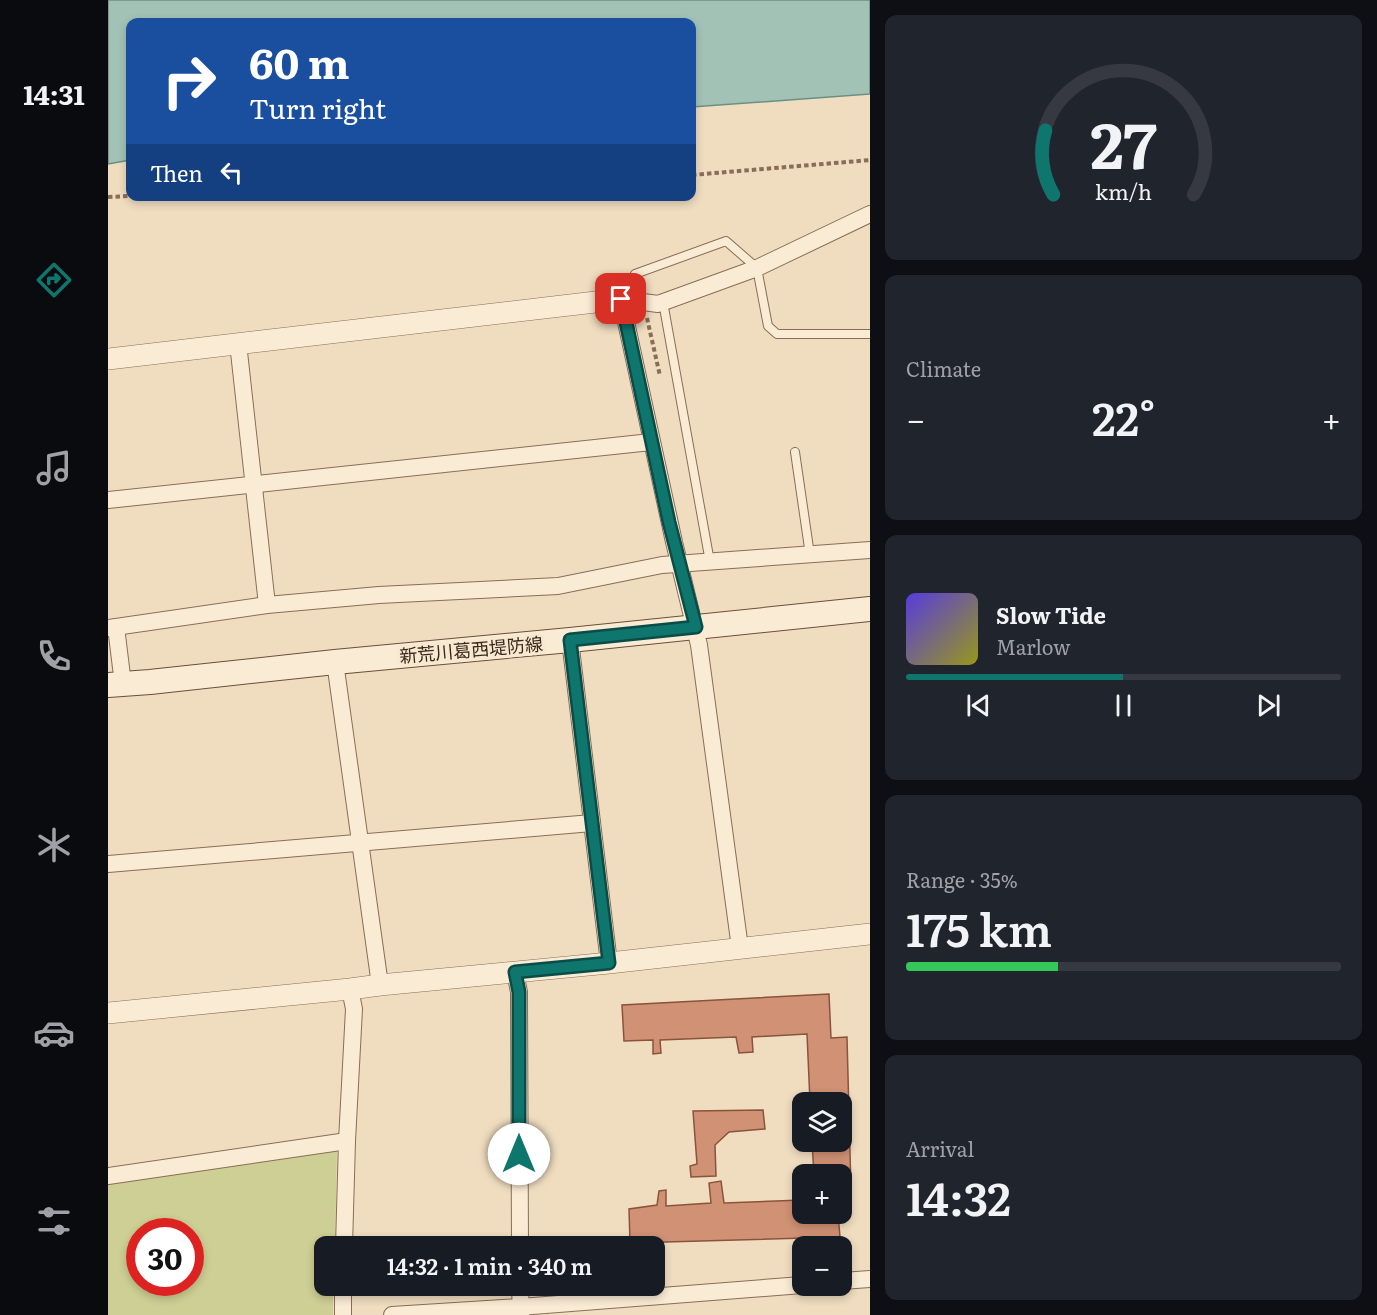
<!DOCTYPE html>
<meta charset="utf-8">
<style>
:root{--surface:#171b24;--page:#20242c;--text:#f1f3f6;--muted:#9ea1a6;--line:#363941;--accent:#0f766e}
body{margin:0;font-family:Literata,"Noto Sans JP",serif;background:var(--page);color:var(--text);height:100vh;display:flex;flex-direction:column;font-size:22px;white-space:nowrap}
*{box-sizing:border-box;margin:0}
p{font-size:20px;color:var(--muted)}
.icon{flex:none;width:33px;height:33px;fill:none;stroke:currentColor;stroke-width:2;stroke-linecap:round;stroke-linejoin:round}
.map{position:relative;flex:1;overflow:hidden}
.side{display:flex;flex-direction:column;gap:15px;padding:15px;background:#0d0f14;width:507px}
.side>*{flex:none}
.hud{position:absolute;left:18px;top:18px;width:570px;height:183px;border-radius:12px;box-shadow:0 3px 9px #0003;background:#1a4fa0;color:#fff;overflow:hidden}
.tools{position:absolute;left:684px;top:1092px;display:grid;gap:12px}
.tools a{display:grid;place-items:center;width:60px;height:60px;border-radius:12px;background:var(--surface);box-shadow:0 3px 9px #0003;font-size:30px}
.speed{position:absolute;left:18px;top:1218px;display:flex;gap:12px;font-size:30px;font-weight:700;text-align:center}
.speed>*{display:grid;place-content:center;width:78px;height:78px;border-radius:50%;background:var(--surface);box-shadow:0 3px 9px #0003;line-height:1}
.speed .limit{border:9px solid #d22;background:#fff;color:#111}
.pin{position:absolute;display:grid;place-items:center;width:51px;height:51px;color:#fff;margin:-26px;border-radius:12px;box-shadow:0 3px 9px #0006}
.me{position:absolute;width:66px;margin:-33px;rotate:0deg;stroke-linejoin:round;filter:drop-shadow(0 0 4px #0008)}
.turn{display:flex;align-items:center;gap:21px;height:126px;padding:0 24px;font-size:27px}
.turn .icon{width:78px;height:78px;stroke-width:2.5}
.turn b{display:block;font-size:42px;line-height:51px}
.then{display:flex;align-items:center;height:57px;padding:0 24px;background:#0003;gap:12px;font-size:22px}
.big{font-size:45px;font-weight:600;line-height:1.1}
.side .widget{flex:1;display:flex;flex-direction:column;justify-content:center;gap:9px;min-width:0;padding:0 21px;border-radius:12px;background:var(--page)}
.side .dial{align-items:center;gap:0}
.dial svg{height:156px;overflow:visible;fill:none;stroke:var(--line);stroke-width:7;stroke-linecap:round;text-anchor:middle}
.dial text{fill:var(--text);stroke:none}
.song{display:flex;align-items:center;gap:18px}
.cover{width:72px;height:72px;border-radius:9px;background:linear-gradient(135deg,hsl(250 70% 55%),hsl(60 70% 35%))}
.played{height:6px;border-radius:3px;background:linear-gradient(90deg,var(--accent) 50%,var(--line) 50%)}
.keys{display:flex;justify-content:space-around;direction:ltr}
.heat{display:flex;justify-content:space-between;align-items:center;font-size:33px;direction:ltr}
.charge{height:9px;border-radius:4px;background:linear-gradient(90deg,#34c759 35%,var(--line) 0)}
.trip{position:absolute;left:206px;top:1236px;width:351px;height:60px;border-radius:12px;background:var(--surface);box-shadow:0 3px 9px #0003;font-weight:600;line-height:60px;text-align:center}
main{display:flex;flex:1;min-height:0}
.dock{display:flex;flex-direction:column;width:108px;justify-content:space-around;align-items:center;background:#090b0e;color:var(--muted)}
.dock .icon{width:42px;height:42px}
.dock .active{color:var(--accent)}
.dock b{font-size:27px;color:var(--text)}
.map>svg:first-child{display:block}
</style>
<main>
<nav class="dock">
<b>14:31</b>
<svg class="icon active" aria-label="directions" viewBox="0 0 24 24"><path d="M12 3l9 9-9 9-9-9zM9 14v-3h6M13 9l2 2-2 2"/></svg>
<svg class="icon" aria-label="music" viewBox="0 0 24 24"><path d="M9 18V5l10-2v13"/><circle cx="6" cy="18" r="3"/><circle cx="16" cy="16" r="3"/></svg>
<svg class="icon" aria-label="phone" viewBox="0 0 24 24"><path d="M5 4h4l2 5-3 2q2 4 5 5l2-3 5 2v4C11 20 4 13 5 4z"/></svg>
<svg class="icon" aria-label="climate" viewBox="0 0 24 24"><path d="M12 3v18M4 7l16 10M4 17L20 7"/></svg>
<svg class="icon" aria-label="car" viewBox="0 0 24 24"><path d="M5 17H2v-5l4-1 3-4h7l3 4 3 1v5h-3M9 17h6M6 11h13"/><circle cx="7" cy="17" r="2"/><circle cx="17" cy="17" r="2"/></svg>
<svg class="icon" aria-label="filters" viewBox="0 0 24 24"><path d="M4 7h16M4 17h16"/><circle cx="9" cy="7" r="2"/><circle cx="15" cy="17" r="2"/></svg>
</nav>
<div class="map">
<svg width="762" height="1315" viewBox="0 0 762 1315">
<rect width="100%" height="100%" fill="#f0ddc0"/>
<path fill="#cdcf94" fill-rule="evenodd" d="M229,1150L227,1246H216V1286H225V1315H0V1183ZM32,1232H82V1282H32Z"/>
<path fill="#a3c2b6" stroke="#6a9083" stroke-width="1.5" d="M0,0H762V94L584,107V22H22V160L0,164Z"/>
<g fill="#d09174" stroke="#8a533c" stroke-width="1.5">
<path d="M721,994L723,1038L739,1037L743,1190L734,1191V1174H706L704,1142H734V1102H702L699,1034L644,1037L645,1052L631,1053L628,1037L552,1040L553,1053L545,1054V1040L516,1041L514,1005Z"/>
<path d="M655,1110L657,1129L621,1132L607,1145L608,1176L583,1177L582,1166L589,1164L585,1111Z"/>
<path d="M613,1181L616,1203L694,1200V1214H730L732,1237L522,1243L521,1209L549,1205L551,1191L558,1190V1206L603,1203L601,1183Z"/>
</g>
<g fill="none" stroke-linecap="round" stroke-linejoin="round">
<defs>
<g id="service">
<path d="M514,298L527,274L618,241L649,268L660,326L669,334H762"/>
<path d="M555,302L602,562"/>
<path d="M687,452L702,555"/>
</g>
<g id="minor">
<path d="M130,343L159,605"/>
<path d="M0,500L543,442"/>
<path d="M8,627L15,684"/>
<path d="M0,628L159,605L271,595L450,586L554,565L762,550"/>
<path d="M462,640L501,963"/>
<path d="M227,662L272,985"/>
<path d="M0,864L484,823"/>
<path d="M632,948L591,645L566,542L513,299L550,304L649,268L762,214"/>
<path d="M407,972L411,992L412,1246"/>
<path d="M0,1176L239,1141"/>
<path d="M236,1246L239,1141L246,1009L242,989"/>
<path d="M734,1281L762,1279"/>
<path d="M412,1286L413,1315"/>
<path d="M235,1315V1286"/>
<path d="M284,1315L412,1307L694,1285"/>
</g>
<g id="tertiary">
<path d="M0,359L513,299"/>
<path d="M0,1013L242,989L272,985L501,963L762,934"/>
</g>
<path id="secondary" d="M0,685L42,682L227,662L462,640L762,609"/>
</defs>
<use href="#service" stroke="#8a6d57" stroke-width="10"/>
<use href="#minor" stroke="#8a6d57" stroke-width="18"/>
<use href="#tertiary" stroke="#8a6d57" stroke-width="22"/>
<use href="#secondary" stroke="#6c4e3a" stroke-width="26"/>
<g stroke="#8a6d57" stroke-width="4" stroke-dasharray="4.5 3" stroke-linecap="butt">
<path d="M584,175L762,160"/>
<path d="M0,197L22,196"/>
<path d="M539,318L552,376"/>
</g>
<use href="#service" stroke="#faebd4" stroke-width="8"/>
<use href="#minor" stroke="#faebd4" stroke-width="16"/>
<use href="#tertiary" stroke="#faebd4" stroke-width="21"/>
<use href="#secondary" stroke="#faebd4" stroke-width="24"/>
</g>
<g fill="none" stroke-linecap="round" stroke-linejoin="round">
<defs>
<path id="route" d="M411,1154V992L407,972L501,963L462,640L588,627L561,522L513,299"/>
</defs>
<use href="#route" stroke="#0a4d48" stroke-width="15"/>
<use href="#route" stroke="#0f766e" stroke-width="10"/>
</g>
<g text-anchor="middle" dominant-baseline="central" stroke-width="6" stroke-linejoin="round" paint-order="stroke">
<g font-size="18" fill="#39271c" stroke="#f7e8d0">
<text transform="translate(363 649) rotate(-5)">新荒川葛西堤防線</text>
</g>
</g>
</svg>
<div class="tools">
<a><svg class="icon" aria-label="layers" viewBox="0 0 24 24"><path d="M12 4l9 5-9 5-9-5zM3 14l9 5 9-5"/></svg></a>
<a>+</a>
<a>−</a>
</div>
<div class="speed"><div class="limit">30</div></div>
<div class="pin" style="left:513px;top:299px;background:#d93025"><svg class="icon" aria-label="arrive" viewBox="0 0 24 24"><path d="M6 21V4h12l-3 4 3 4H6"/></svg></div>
<svg class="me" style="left:411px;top:1154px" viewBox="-20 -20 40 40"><circle r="19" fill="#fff"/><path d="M0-13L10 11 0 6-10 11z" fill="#0f766e"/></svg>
<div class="trip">14:32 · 1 min · 340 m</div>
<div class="hud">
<div class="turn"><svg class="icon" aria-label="right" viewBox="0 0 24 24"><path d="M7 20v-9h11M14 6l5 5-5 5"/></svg><div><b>60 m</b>Turn right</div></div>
<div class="then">Then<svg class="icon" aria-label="left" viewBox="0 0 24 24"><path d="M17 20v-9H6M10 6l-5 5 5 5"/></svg></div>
</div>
</div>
<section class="side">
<div class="widget dial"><svg viewBox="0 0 100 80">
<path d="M14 69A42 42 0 1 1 86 69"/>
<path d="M14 69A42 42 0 0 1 10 36" stroke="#0f766e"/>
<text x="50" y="56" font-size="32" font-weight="700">27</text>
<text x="50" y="72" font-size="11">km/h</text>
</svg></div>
<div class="widget"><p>Climate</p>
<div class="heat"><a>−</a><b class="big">22°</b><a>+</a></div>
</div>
<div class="widget">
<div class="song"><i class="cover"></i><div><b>Slow Tide</b><p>Marlow</p></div></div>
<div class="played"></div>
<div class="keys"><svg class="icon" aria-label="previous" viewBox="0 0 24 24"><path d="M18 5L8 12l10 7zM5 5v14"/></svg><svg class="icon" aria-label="pause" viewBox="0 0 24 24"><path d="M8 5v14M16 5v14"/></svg><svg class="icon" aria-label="next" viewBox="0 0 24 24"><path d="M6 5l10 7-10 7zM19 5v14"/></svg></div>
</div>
<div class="widget"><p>Range · 35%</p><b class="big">175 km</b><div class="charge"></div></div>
<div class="widget"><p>Arrival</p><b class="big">14:32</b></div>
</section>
</main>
